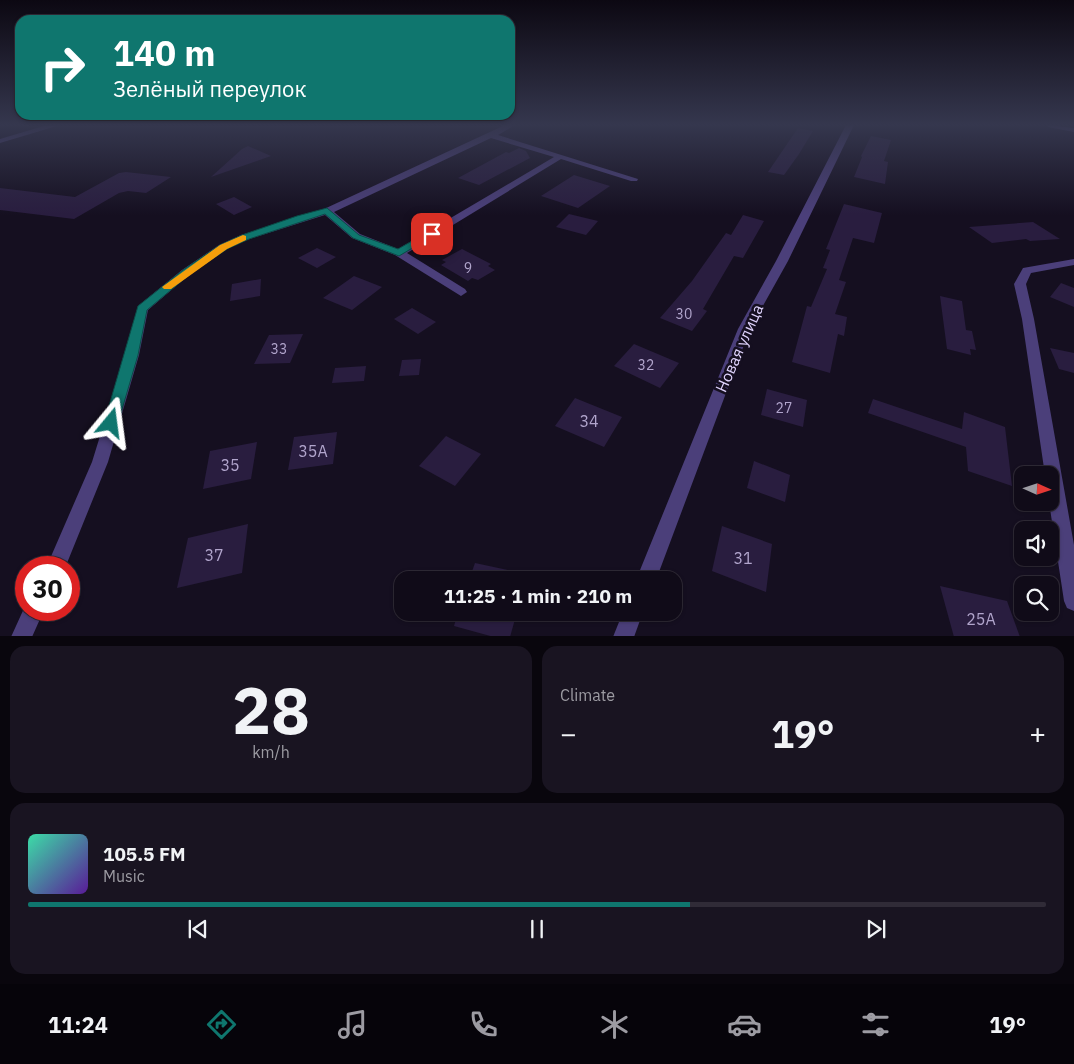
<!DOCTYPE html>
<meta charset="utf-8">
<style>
:root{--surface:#100b18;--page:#191421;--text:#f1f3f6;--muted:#9c9ba2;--line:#302b37;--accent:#0f766e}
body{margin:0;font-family:"IBM Plex Sans",sans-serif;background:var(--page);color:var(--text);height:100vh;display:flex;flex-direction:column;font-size:19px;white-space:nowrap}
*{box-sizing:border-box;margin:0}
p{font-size:16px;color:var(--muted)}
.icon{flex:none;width:28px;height:28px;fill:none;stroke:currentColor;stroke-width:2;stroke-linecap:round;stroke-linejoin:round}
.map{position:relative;height:636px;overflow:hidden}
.details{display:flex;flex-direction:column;gap:10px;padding:10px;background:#09060d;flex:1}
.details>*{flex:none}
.banner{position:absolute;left:15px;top:15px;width:500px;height:105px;border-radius:15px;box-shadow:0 1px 4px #0004,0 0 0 1px var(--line);background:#0f766e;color:#fff;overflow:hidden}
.needle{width:32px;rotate:93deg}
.fabs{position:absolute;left:1014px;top:466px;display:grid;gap:10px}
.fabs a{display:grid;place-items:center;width:45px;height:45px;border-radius:10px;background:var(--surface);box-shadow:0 1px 4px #0004,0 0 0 1px var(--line);font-size:25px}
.speed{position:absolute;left:15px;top:556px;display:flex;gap:10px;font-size:25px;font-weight:700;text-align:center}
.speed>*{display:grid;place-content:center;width:65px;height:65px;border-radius:50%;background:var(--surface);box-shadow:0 1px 4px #0004,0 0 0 1px var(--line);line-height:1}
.speed .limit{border:8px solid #d22;background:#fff;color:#111}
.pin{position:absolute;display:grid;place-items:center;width:42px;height:42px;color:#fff;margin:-21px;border-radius:10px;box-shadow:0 2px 8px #0006}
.me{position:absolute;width:55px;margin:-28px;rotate:16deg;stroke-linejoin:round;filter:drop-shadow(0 0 4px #0008)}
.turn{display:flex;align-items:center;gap:18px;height:105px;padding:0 15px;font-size:22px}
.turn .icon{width:65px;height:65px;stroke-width:2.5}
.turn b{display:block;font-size:35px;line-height:42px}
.big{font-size:38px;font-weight:800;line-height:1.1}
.details .card{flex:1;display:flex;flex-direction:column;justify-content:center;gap:8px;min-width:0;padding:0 18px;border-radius:15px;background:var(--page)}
.details .dial{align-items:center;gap:0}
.dial b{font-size:65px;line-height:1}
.song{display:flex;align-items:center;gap:15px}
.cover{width:60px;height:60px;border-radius:8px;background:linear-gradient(135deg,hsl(160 70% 55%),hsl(270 70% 35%))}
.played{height:5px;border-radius:2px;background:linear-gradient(90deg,var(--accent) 65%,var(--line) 65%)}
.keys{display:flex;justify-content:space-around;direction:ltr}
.heat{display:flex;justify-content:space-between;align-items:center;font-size:28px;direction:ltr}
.details .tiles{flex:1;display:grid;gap:10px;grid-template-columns:1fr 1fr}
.card:last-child{grid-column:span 2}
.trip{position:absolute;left:394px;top:571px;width:288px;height:50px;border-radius:15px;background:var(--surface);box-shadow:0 1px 4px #0004,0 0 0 1px var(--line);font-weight:800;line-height:50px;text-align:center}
.tabs{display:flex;height:80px;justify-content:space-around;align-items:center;background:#06040a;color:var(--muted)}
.tabs .icon{width:35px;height:35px}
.tabs .selected{color:var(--accent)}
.tabs b{font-size:22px;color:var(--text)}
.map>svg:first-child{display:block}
</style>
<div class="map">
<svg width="1074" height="637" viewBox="0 0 1074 637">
<rect width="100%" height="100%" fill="#150f20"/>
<g fill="#291d3f">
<path d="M798,128L813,131L799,154L784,175L768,172Z"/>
<path d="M871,136L891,140L884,161L888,162L885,184L854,177L862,157L861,156Z"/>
<path d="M248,146L271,156L211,177L242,149Z"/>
<path d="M519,148L526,151L530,158L479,185L458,178L506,152L509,153Z"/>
<path d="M126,172L171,177L146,193L128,191L119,193L74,219L0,210V188L75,197L119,173Z"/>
<path d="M574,175L610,186L578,208L541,196Z"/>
<path d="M234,197L252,207L234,215L216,204Z"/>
<path d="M844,204L882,213L874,243L853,238L839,280L846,282L835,314L847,317L844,336L838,334L830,373L792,362L807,306L811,307L827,269L823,268L830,250L826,249Z"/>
<path d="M569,214L598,221L586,235L556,227Z"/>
<path d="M743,215L764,221L743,258L734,256L703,309L707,311L692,331L660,318L692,281L726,233L731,235Z"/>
<path d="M1033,222L1060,239L1030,241L1026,239L992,243L969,227Z"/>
<path d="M317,248L336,257L317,268L298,258Z"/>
<path d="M462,249L491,264L488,266L495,270L478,280L472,278L468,281L441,265L446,262L442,260Z"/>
<path d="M354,276L382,287L352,310L323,298Z"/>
<path d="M261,279L260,296L230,301L232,284Z"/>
<path d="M1061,283L1074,288V307L1050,297Z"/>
<path d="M940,296L962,301L966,330L972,331L976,350L970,349L971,355L947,349Z"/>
<path d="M412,308L436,322L418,334L394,319Z"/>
<path d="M303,334L290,363L254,364L269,335Z"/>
<path d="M634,344L679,363L660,388L614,366Z"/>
<path d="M1050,348L1074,353V373L1059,369Z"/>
<path d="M421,359L419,375L399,376L402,360Z"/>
<path d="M366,366L364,381L332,383L335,368Z"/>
<path d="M767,389L807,400L803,427L761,415Z"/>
<path d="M575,398L622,417L604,447L555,426Z"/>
<path d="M873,399L962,429L964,412L1005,427L1012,486L968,471L966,447L868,413Z"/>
<path d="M337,432L333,464L288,470L294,437Z"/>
<path d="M446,436L481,454L455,486L419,466Z"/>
<path d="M257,442L251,479L203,489L210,451Z"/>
<path d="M754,461L790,475L785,502L747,488Z"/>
<path d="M248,524L242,573L177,588L188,538Z"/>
<path d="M722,526L772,544L766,592L712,571Z"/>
<path d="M475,563L522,573V580H469Z"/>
<path d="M940,586L1007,601L1020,637H954Z"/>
<path d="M458,612H517L510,637H494L454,626Z"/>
</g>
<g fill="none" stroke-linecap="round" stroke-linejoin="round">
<g fill="#4b3f7a" fill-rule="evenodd">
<path d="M47,125H60L0,143V139Z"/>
<path d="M505,125H515L498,135L638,179L637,181H631L561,159L407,253L465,289L467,292L461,296L395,255L352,238L325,215L249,239L227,249L190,274L148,310L139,355L108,462L65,568H46L92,462L125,355L138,306L182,270L219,245L241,235L324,209ZM491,138L554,157L398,249L360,234L334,212Z"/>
<path d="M846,125H854L788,261L750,329L656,580H636L738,329L776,261Z"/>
<path d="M1048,125L1074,128V132L1048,127Z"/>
<path d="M1074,259V265L1031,273L1026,284L1034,319L1074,545V611L1067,608L1064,601L1049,502L1050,475H1045L1022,319L1014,284L1023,268Z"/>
<path d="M26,604V610H44L32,637H11Z"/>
<path d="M623,612H643L634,637H613Z"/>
</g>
</g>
<linearGradient id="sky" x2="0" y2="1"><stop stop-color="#0c0812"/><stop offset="0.58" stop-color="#35374e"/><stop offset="1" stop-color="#35374e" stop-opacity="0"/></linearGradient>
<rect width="1074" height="215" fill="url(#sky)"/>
<path fill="#0f766e" stroke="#0a4d48" d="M327,208L359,235L398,249L428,232L432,231L436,234L399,256L353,238L325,214L249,239L227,249L190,274L147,310L138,355L118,423L116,427L111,428L106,427L104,423L138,306L183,270L220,245L242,235L297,216Z"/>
<path fill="#f59e0b" d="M243,235L246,236V240L227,249L171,289H164L162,287L220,245Z"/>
<g text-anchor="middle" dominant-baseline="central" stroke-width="5" stroke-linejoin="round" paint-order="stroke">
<g font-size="14" fill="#b1a5cc">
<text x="468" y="268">9</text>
<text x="684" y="314">30</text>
<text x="279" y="349">33</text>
<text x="646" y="365">32</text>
<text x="784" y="408">27</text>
</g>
<g font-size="16" fill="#ded2fb" stroke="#150f20">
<text transform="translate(739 348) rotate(-66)">Новая улица</text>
</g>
<g font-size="16" fill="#b1a5cc">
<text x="589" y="421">34</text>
<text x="313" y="451">35А</text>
<text x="230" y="465">35</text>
<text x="214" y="555">37</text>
<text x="743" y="558">31</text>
<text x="981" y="619">25А</text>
</g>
</g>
</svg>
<div class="fabs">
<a><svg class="needle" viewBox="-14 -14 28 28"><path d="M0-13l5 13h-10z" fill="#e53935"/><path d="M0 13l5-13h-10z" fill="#9c9ba2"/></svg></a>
<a><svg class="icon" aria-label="sound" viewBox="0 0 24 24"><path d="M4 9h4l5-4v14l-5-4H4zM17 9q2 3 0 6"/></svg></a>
<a><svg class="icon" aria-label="search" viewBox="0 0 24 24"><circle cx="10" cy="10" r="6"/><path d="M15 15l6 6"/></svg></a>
</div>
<div class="speed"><div class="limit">30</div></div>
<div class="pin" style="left:432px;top:234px;background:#d93025"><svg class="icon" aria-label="arrive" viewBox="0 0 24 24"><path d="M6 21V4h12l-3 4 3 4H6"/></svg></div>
<svg class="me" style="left:111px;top:423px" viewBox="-20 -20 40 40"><path d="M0-17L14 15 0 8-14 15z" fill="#0f766e" stroke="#fff" stroke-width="4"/></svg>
<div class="trip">11:25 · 1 min · 210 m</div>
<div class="banner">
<div class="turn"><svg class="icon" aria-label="right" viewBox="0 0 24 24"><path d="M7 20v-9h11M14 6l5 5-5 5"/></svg><div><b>140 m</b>Зелёный переулок</div></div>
</div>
</div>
<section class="details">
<div class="tiles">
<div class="card dial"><b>28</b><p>km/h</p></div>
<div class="card"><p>Climate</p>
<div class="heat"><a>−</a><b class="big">19°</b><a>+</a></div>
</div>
<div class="card">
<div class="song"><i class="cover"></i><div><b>105.5 FM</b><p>Music</p></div></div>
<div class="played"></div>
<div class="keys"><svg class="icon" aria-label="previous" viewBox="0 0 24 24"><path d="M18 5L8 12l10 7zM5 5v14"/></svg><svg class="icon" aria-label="pause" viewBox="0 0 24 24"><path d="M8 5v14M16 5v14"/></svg><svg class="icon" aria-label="next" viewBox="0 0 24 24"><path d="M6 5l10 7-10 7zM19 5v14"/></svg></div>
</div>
</div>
</section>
<nav class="tabs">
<b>11:24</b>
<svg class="icon selected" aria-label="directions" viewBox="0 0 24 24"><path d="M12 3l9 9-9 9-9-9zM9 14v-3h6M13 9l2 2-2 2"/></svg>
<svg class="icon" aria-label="music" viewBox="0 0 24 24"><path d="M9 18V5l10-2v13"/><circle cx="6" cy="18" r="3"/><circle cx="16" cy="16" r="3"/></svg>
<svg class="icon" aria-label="phone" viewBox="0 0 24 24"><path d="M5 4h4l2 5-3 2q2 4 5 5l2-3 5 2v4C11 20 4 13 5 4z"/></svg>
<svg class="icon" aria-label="climate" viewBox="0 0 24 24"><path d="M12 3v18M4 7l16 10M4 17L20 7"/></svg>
<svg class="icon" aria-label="car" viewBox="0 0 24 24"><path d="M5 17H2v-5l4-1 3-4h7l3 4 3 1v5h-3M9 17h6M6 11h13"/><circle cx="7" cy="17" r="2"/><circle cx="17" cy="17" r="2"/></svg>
<svg class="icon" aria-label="filters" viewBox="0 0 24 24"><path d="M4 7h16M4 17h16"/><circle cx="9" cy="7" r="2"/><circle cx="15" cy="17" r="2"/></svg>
<b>19°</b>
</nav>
